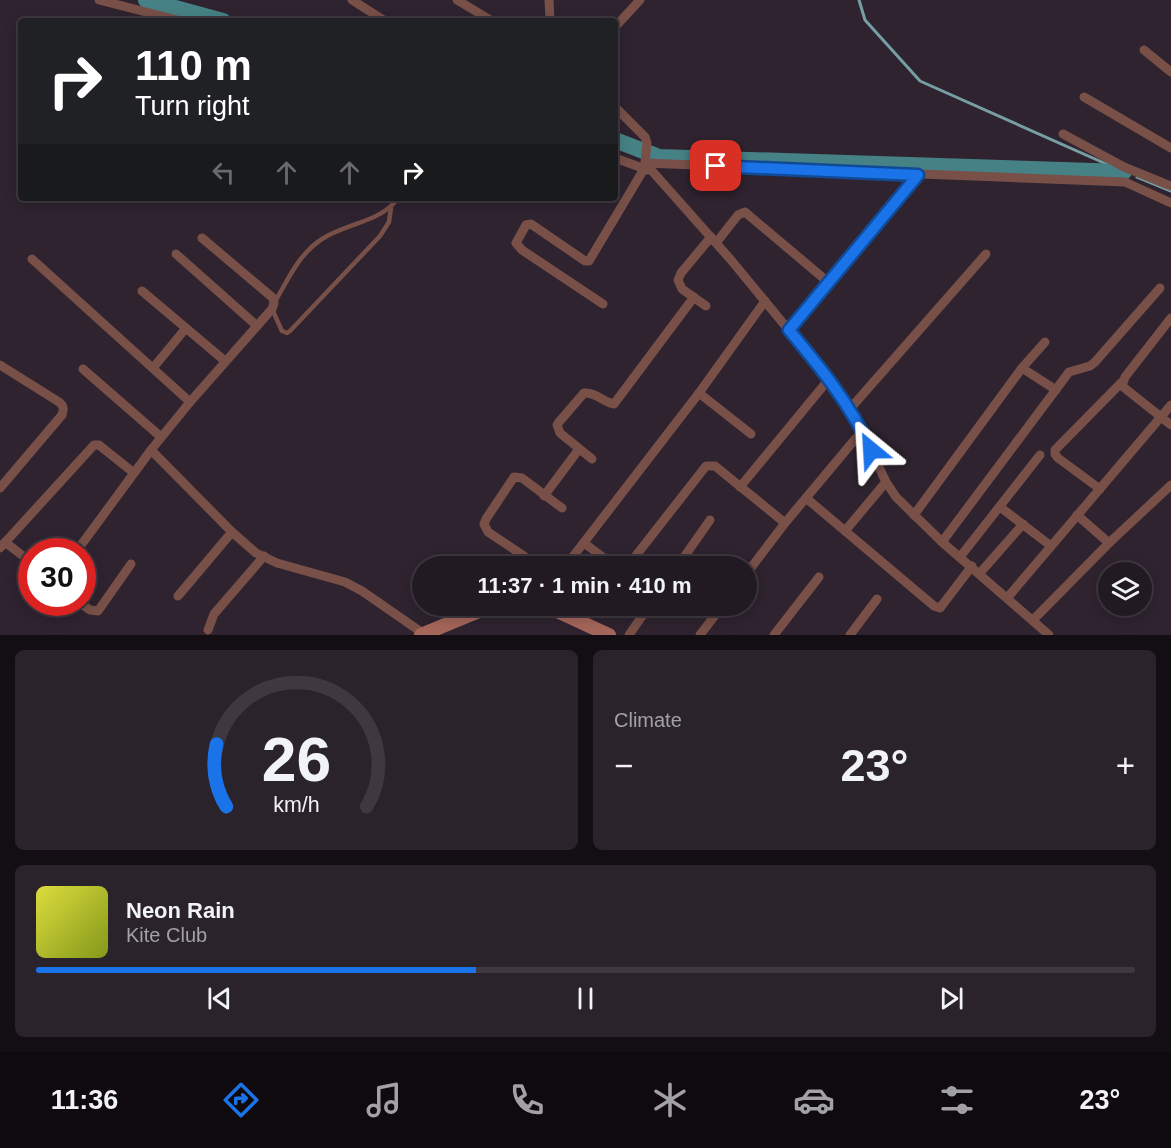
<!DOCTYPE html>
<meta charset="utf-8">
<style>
:root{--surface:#221a23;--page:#2a232b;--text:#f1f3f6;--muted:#a2a1a6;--line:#3f3841;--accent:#1a73e8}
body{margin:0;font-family:Helvetica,sans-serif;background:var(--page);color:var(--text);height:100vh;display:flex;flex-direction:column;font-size:22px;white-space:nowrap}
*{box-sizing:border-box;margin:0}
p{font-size:20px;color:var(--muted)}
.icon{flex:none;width:33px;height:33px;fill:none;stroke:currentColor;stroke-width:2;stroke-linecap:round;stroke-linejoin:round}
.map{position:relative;height:635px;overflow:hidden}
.details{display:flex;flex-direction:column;gap:15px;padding:15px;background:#130e13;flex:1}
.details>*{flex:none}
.banner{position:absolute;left:18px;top:18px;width:600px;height:183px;border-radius:6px;box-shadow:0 3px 15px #0003,0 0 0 2px var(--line);background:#202124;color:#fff;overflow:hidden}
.fabs{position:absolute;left:1098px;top:562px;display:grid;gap:12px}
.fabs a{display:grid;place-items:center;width:54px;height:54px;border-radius:50%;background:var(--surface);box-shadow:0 3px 15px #0003,0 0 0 2px var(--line);font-size:30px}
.speed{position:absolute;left:18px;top:538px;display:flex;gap:12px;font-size:30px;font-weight:700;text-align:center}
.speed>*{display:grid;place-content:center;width:78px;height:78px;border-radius:50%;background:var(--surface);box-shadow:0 3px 15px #0003,0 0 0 2px var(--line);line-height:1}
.speed .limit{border:9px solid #d22;background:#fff;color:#111}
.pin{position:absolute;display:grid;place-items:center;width:51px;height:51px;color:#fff;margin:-26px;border-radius:12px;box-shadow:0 3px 9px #0006}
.me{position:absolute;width:66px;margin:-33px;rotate:333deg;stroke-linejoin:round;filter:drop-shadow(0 0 4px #0008)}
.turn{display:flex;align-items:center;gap:21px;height:126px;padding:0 18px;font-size:27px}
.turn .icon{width:78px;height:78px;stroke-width:2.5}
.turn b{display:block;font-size:42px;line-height:51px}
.lanes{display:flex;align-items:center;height:57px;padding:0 18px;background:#0003;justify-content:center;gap:30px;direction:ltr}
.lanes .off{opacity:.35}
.big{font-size:45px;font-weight:600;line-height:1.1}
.details .widget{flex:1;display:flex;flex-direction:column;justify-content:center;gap:9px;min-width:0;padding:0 21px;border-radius:9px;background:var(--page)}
.details .dial{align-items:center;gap:0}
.dial svg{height:156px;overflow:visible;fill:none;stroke:var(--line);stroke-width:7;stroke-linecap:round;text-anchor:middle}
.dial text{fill:var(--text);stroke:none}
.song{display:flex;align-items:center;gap:18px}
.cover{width:72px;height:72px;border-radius:9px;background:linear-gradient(135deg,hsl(60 70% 55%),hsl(70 70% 35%))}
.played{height:6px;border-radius:3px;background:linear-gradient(90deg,var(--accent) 40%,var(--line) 40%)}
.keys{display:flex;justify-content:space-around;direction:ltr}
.heat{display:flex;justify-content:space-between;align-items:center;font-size:33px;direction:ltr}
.details .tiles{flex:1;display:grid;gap:15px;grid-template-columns:1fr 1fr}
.widget:last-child{grid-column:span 2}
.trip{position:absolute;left:412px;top:556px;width:345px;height:60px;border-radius:30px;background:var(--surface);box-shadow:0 3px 15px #0003,0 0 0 2px var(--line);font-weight:600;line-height:60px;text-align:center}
.tabs{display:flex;height:96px;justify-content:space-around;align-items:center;background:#0e0a0e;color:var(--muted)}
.tabs .icon{width:42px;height:42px}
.tabs .active{color:var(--accent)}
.tabs b{font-size:27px;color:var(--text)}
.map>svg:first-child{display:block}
</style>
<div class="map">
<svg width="1171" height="635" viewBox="0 0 1171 635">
<rect width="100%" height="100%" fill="#2e232f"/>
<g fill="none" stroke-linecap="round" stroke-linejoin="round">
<g stroke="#779fa3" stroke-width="3">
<path d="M859,0L865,20L920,81L1122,171"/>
<path d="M1137,177L1171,191"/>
</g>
<g stroke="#468285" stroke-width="16">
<path d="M146,0L223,21"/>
<path d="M615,140L659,157L1124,172"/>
</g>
<g stroke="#785048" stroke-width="4.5">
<path d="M275,302C288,279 299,254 322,239C346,223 382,222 398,198"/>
<path d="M272,309L282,331L287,333L290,331L380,236L389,222L391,208"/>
</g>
<g stroke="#785048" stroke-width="9">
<path d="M99,0L181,21"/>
<path d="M352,0L385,21"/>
<path d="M457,0L492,21"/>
<path d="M549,0L550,21"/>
<path d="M615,27L640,0"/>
<path d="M1144,50L1171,72"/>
<path d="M1084,97L1171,148"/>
<path d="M615,107L645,137L647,143L645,163L731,260L829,379L862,431L886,482L896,497L942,542L1049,635"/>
<path d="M1063,134L1124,167L1171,186"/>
<path d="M615,158L648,170"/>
<path d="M645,163L1125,182L1171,203"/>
<path d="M716,243L738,215L745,212L828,282"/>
<path d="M176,254L257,326"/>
<path d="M32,259L190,402"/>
<path d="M142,291L225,361"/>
<path d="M603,304L522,250L516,243L526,225L531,224L585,261H589L644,169"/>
<path d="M706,306L682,289L678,280L681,273L711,237"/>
<path d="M1171,318L1125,377L1122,386L1171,425"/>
<path d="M789,330L918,175"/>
<path d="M0,365L59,402C64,406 64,409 62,415L0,488"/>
<path d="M153,368L186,328"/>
<path d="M1022,368L1056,390"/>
<path d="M83,369L161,437"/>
<path d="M699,393L751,434"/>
<path d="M849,410L986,254"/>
<path d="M151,450L232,532L256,553L277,563L345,582L362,591L424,634"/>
<path d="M592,459L560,433L557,425L559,422L584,393C596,392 603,402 614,404L694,297"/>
<path d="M740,487L829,379"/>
<path d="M1100,489L1058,458L1055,454V450L1122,382"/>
<path d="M544,496L579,449"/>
<path d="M806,498L934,606L940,608L972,566"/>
<path d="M1000,507L1051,546"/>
<path d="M914,515L1022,368L1045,342"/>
<path d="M1077,515L1109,543"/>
<path d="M845,531L886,482"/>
<path d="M5,542L32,563"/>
<path d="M942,542L1069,372L1090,366L1095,362L1160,288"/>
<path d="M584,543L616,567"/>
<path d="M0,548L94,445H99L134,473"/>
<path d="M76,552L151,450L190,402L272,309L274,303L273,298L202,238"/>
<path d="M960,557L1040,455"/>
<path d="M522,567L524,556L488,532L484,524L486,519L514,477L522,478L562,508"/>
<path d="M565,567L699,393L765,301"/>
<path d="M627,567L706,466H715L785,523"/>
<path d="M677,567L710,520"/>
<path d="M747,573L785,523L862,431"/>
<path d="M980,573L1023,524"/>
<path d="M178,596L232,532"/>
<path d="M1008,597L1171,405"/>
<path d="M80,603L90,610L98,611L131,564"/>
<path d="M1033,620L1109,543L1171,485"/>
<path d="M208,630L214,614L264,556"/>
<path d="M629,635L649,606"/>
<path d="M700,635L722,606"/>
<path d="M774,635L819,577"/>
<path d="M850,635L877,599"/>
</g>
<g stroke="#a5665a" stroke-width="14">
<path d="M546,606L609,635"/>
<path d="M421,635L491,606"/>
</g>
</g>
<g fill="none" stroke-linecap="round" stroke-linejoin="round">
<defs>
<path id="route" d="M716,166L918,175L789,330C820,367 851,405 871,450"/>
</defs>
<use href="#route" stroke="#114b97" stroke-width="15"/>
<use href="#route" stroke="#1a73e8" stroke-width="10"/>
</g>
</svg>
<div class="fabs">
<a><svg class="icon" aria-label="layers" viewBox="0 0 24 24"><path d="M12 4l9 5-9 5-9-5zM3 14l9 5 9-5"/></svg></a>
</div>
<div class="speed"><div class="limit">30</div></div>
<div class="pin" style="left:716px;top:166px;background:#d93025"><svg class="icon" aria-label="arrive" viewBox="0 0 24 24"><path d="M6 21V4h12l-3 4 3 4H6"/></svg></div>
<svg class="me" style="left:871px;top:450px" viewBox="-20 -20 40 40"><path d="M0-17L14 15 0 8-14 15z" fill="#1a73e8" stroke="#fff" stroke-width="4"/></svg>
<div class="trip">11:37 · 1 min · 410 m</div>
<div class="banner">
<div class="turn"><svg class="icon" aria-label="right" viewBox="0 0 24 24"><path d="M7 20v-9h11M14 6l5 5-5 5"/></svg><div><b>110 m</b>Turn right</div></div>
<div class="lanes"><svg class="icon off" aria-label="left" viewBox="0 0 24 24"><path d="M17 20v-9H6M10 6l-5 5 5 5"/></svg><svg class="icon off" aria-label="ahead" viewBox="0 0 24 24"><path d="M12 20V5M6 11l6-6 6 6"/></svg><svg class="icon off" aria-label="ahead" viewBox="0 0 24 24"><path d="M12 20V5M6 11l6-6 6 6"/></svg><svg class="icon" aria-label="right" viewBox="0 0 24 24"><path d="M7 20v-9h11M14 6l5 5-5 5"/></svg></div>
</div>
</div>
<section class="details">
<div class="tiles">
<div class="widget dial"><svg viewBox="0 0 100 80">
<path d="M14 69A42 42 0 1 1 86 69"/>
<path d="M14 69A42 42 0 0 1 9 37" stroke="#1a73e8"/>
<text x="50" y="56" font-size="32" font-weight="700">26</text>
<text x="50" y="72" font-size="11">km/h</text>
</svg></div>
<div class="widget"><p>Climate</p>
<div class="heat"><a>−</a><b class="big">23°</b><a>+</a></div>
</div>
<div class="widget">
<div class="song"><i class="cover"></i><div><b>Neon Rain</b><p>Kite Club</p></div></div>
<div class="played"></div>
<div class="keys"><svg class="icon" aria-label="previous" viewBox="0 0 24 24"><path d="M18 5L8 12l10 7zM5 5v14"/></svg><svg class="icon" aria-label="pause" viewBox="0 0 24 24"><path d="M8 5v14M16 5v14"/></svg><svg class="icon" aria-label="next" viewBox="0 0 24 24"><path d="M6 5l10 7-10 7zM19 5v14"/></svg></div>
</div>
</div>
</section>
<nav class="tabs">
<b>11:36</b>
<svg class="icon active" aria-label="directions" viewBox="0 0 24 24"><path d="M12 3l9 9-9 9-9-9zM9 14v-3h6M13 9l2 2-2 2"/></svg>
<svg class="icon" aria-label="music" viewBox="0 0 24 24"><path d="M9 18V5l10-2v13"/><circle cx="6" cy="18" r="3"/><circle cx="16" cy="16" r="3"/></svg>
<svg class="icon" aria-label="phone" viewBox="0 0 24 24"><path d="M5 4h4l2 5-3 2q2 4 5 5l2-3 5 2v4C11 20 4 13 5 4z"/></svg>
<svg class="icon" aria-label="climate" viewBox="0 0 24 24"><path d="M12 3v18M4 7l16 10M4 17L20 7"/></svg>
<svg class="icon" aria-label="car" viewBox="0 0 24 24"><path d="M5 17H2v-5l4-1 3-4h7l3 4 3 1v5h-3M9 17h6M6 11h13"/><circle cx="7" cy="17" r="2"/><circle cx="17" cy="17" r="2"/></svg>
<svg class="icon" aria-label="filters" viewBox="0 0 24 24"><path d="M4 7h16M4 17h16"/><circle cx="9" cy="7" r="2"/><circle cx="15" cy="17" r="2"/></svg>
<b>23°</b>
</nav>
